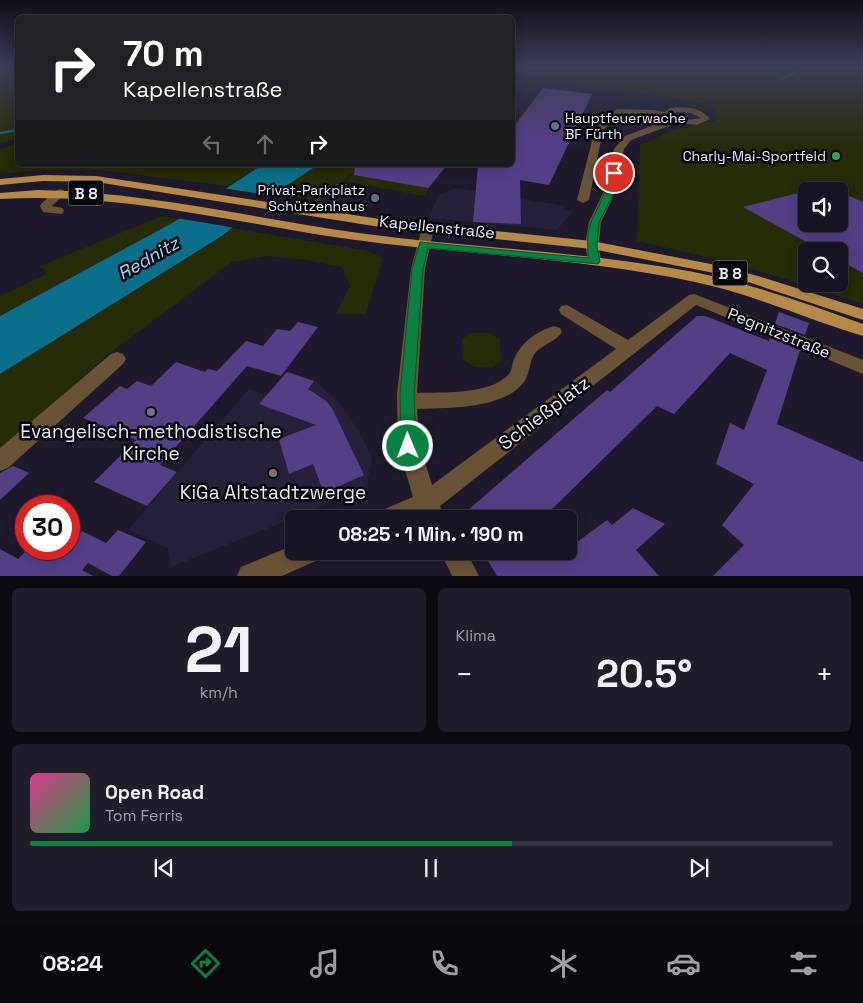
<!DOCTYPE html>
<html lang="de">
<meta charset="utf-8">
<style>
:root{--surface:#161420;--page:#1f1d29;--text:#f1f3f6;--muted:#9e9ea5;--line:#35333e;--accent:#0b8043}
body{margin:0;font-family:"Space Grotesk",sans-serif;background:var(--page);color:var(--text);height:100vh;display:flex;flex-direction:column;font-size:19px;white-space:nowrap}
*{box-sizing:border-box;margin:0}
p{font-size:16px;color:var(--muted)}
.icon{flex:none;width:28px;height:28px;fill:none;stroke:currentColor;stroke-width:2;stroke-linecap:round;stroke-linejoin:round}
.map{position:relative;height:576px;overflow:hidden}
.drawer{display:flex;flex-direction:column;gap:12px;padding:12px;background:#0c0b12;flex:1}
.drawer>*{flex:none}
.top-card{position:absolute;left:15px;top:15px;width:500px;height:152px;border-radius:8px;box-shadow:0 2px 12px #0003,0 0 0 1px var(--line);background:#202124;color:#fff;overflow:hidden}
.controls{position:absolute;left:798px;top:182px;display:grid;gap:10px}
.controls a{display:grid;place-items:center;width:50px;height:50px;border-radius:8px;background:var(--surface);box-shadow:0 2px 12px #0003,0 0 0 1px var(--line);font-size:25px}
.speed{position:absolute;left:15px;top:495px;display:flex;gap:10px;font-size:25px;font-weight:700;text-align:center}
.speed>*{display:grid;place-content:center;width:65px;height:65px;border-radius:50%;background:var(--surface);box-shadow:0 2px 12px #0003,0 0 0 1px var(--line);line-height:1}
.speed .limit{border:8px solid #d22;background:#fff;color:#111}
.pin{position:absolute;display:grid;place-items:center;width:42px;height:42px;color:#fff;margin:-21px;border:2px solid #fff;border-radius:50%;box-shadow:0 1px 5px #0007}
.me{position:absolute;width:55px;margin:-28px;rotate:359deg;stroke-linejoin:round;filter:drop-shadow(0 0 4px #0008)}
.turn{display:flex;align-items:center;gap:18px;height:105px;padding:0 25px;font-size:22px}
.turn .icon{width:65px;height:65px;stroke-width:2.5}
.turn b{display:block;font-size:35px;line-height:42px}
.lanes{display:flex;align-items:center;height:48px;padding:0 25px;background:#0003;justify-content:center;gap:25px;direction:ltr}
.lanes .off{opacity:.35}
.big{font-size:38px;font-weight:700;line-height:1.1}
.drawer .widget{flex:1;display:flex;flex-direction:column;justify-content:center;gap:8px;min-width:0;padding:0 18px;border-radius:8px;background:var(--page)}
.drawer .dial{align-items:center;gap:0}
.dial b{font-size:65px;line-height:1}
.song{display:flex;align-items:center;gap:15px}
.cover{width:60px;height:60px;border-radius:8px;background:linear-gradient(135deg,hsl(330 70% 55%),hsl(140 70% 35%))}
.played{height:5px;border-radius:2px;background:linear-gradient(90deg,var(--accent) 60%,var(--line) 60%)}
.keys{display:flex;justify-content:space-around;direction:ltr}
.heat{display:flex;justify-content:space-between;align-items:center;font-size:28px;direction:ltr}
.drawer .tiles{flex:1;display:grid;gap:12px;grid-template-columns:1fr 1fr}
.widget:last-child{grid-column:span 2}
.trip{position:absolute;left:285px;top:510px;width:292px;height:50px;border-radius:8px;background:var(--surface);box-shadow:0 2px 12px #0003,0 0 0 1px var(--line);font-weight:700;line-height:50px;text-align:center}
.tab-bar{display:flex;height:80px;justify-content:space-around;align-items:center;background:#09080d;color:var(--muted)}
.tab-bar .icon{width:35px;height:35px}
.tab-bar .active{color:var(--accent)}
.tab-bar b{font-size:22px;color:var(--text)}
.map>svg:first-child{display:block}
</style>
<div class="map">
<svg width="863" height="576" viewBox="0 0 863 576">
<rect width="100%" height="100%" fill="#1e1a2b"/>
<g fill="#262138">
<path d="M457,188L559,205L572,212L557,230L428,218L439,194Z"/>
<path d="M287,371L315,381L337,400L359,431L372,457L366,489L171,567L168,548L128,530L249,389L267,395Z"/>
</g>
<g fill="#262b08" fill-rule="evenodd">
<path d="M0,67H17L18,138L0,144Z"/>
<path d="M512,67H863V304C789,278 714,258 637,241L640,145L673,130L715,121L716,106L513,71ZM806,191H839V224H806ZM806,251H839V284H806Z"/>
<path d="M17,143L18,165H262L229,186L99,170H42L0,174V149Z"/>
<path d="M318,165H361L321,201L273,194Z"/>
<path d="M364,165H448L423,196L345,181Z"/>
<path d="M162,216L179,219L0,316V296L47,274L40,266Z"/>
<path d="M232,228L369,251L383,258L366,314H336L350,286L342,267L306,260L268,256L232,262L110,353L0,450V374L223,236Z"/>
<path d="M471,333H490L500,340L501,360L493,368L474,367L463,360L462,339Z"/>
</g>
<path fill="#0b6f8c" d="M262,165H318L273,194L222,236L0,374V316L174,222Z"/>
<path fill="#1e1a2b" d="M222,188L275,196L236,228L176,218Z"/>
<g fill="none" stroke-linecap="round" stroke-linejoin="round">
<g fill="#0b6f8c" fill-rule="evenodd">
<path d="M803,67H807L782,80L779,79Z"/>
<path d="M18,129V131L0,134V132Z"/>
</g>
</g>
<g fill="#543f87">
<path d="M543,88L592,94L549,185L520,180L521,224L473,222L478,165H512V129Z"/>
<path d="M355,165H447L428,188L354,175Z"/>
<path d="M827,186L863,202V273L839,260V251H823L743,207L806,191V224H839V191H806Z"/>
<path d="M779,312L809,323L805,335L775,324Z"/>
<path d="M697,316H705L769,341L770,338L800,350L777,424L863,462V576H713L744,545L722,525L754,484L716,464L730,423L744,430L767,370L730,353L674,414L657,406L542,519H461L460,517L607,390L610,392Z"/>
<path d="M298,322L318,327L281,376L247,366L160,465L177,472L147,506L94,482L136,440L83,418L120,386L127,389L137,381L151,386L176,362L205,372L208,369L217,371L246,341L263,346L277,329L290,331Z"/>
<path d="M287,372L314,381L308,389L326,401L332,408L364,475L324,493L313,464L289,474L279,439L316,425L259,404Z"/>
<path d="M13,466L29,473L0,500V473Z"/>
<path d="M633,508L665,524L636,550L659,576H497L482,551H569V548L607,520L612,525Z"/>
<path d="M118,530L146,542L119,576H112L88,563L82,570L93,576H0V549L18,559L28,549H41L58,557L65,549H69V545L82,531L106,543Z"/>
</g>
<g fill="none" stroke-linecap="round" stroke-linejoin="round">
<g fill="#685336" fill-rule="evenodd">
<path d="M670,108C684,106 701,107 710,119L697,125L677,123L631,140L624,149L615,193L601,222L599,245L601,262L599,265H589L585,245L589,222L603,193L614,149L625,136L670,119L653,114H622L603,130L589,200L583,203L577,200L595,129L617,109L653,110L665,112ZM677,112L691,113L701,118L686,120L673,114Z"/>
<path d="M61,189L67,192L52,206L62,208L64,211L62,214L43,212L40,206L42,203L57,190Z"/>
<path d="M428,224L434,228L425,269L417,393C442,392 491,395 509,374C512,370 512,364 514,359C521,342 537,331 554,326L560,328L562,332C557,341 543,344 535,353C529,362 530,373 524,382C504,409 448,408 417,409L420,446L432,485L616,349L561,314L559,310L561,306L567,305L628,340L689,295L694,294L863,360V374L696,305L440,506L446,519H421V517L416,519H376L380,511L413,497L398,446L397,394L411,269L422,228Z"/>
<path d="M117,352L123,354L126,359L123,364L8,468L0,471V448L111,354Z"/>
<path d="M294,545V551H321L318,560L282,576H237L241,567Z"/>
<path d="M440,551H466L479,576H452Z"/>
</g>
<g fill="#b58948" fill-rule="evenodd">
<path d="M43,175L96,176L380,219L592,241L716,265L758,276L863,309V320L748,282L709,272L592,249L380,227L96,182L43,181L0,185V179Z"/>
<path d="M38,190C146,192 252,218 359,233C470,248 583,251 694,272C752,284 808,304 863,324V336C806,319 753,294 695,282C579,257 458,255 341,238C226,221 117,192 0,199V193Z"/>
</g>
</g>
<linearGradient id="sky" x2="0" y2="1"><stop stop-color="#100e18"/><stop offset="0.45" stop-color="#3b3e55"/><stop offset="1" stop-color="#3b3e55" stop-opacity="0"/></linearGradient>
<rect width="863" height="148" fill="url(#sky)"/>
<path fill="#0b8043" stroke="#07532c" d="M611,171L618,173L614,193L599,222L597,246L600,262L598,264L428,248L423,269L414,394L416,446L414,451L408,453L403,451L401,446L400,394L412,269L420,242L589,258C584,226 593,221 604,194C607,187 607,179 611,171Z"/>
<g fill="#5c6f8a" stroke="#07060d" stroke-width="2">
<circle cx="555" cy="126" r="5"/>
<circle cx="375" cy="198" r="5"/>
</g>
<circle fill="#2e9e5b" stroke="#07060d" stroke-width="2" cx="836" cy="156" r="5"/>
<circle fill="#6b7280" stroke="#07060d" stroke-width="2" cx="151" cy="412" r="5"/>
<circle fill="#8d6e63" stroke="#07060d" stroke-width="2" cx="273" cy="473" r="5"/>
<g text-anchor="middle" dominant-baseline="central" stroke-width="5" stroke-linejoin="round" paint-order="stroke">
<g font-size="14" fill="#ebe9f5" stroke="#07060d" text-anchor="end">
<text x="565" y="118" text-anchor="start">Hauptfeuerwache<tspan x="565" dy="16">BF Fürth</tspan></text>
<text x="826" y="156">Charly-Mai-Sportfeld</text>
<text x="365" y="190">Privat-Parkplatz<tspan x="365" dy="16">Schützenhaus</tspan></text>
</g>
<g fill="#07060d" stroke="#a7a5af" stroke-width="1">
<rect x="68.5" y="180.5" width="35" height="25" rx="4"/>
<rect x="712.5" y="260.5" width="35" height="25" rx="4"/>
</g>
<g font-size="15" font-weight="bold" fill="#ebe9f5">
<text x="86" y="193">B 8</text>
<text x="730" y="273">B 8</text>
</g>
<g font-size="16" fill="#ebe9f5" stroke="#07060d">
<text transform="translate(437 227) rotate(6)">Kapellenstraße</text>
<text transform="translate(779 333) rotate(22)">Pegnitzstraße</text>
</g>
<g font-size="18" font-style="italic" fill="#93e1ff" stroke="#07060d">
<text transform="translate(148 258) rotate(-30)">Rednitz</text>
</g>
<g font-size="19" fill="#ebe9f5" stroke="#07060d">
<text transform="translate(544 413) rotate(-37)">Schießplatz</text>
</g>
<g font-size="19" fill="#ebe9f5" stroke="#07060d">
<text x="151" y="431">Evangelisch-methodistische<tspan x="151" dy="22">Kirche</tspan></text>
<text x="273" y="492">KiGa Altstadtzwerge</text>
</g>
</g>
</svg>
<div class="controls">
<a><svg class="icon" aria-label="sound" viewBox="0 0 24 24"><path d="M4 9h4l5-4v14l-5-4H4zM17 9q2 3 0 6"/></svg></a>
<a><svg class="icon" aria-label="search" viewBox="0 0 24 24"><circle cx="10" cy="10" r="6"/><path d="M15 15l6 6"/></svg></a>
</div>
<div class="speed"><div class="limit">30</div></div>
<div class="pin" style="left:614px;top:173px;background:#d93025"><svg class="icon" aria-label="arrive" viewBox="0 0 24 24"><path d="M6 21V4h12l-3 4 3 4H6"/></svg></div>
<svg class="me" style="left:408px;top:446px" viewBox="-20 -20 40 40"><circle r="17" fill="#0b8043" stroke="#fff" stroke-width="3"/><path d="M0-11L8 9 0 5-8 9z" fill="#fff"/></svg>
<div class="trip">08:25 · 1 Min. · 190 m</div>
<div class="top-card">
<div class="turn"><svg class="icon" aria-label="right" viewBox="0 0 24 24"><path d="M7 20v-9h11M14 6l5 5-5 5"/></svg><div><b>70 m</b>Kapellenstraße</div></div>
<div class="lanes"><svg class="icon off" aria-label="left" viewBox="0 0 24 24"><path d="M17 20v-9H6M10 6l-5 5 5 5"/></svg><svg class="icon off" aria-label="ahead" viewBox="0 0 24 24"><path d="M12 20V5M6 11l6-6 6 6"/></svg><svg class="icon" aria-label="right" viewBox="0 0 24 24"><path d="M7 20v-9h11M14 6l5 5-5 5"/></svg></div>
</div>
</div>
<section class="drawer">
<div class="tiles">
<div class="widget dial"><b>21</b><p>km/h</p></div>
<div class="widget"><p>Klima</p>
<div class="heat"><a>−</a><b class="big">20.5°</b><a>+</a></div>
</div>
<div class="widget">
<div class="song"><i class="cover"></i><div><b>Open Road</b><p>Tom Ferris</p></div></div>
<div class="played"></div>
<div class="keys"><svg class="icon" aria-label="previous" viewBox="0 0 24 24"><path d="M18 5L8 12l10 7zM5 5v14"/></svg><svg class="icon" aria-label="pause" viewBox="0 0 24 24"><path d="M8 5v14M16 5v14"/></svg><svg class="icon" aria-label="next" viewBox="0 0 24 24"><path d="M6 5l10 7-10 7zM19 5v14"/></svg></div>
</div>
</div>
</section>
<nav class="tab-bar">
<b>08:24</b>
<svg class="icon active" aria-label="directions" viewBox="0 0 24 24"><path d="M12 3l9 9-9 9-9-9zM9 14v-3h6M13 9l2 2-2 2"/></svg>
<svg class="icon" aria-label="music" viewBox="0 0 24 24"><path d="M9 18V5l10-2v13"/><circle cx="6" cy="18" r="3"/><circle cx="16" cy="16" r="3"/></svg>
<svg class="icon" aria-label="phone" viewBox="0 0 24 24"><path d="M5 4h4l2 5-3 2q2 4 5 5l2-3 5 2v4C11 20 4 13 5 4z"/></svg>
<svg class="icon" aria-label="climate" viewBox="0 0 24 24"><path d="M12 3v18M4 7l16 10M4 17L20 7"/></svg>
<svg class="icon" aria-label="car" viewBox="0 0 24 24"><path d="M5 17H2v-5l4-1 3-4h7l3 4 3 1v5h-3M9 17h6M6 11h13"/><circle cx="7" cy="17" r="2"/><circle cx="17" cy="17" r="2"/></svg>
<svg class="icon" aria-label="filters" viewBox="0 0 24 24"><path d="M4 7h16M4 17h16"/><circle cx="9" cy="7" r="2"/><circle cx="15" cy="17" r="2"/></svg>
</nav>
